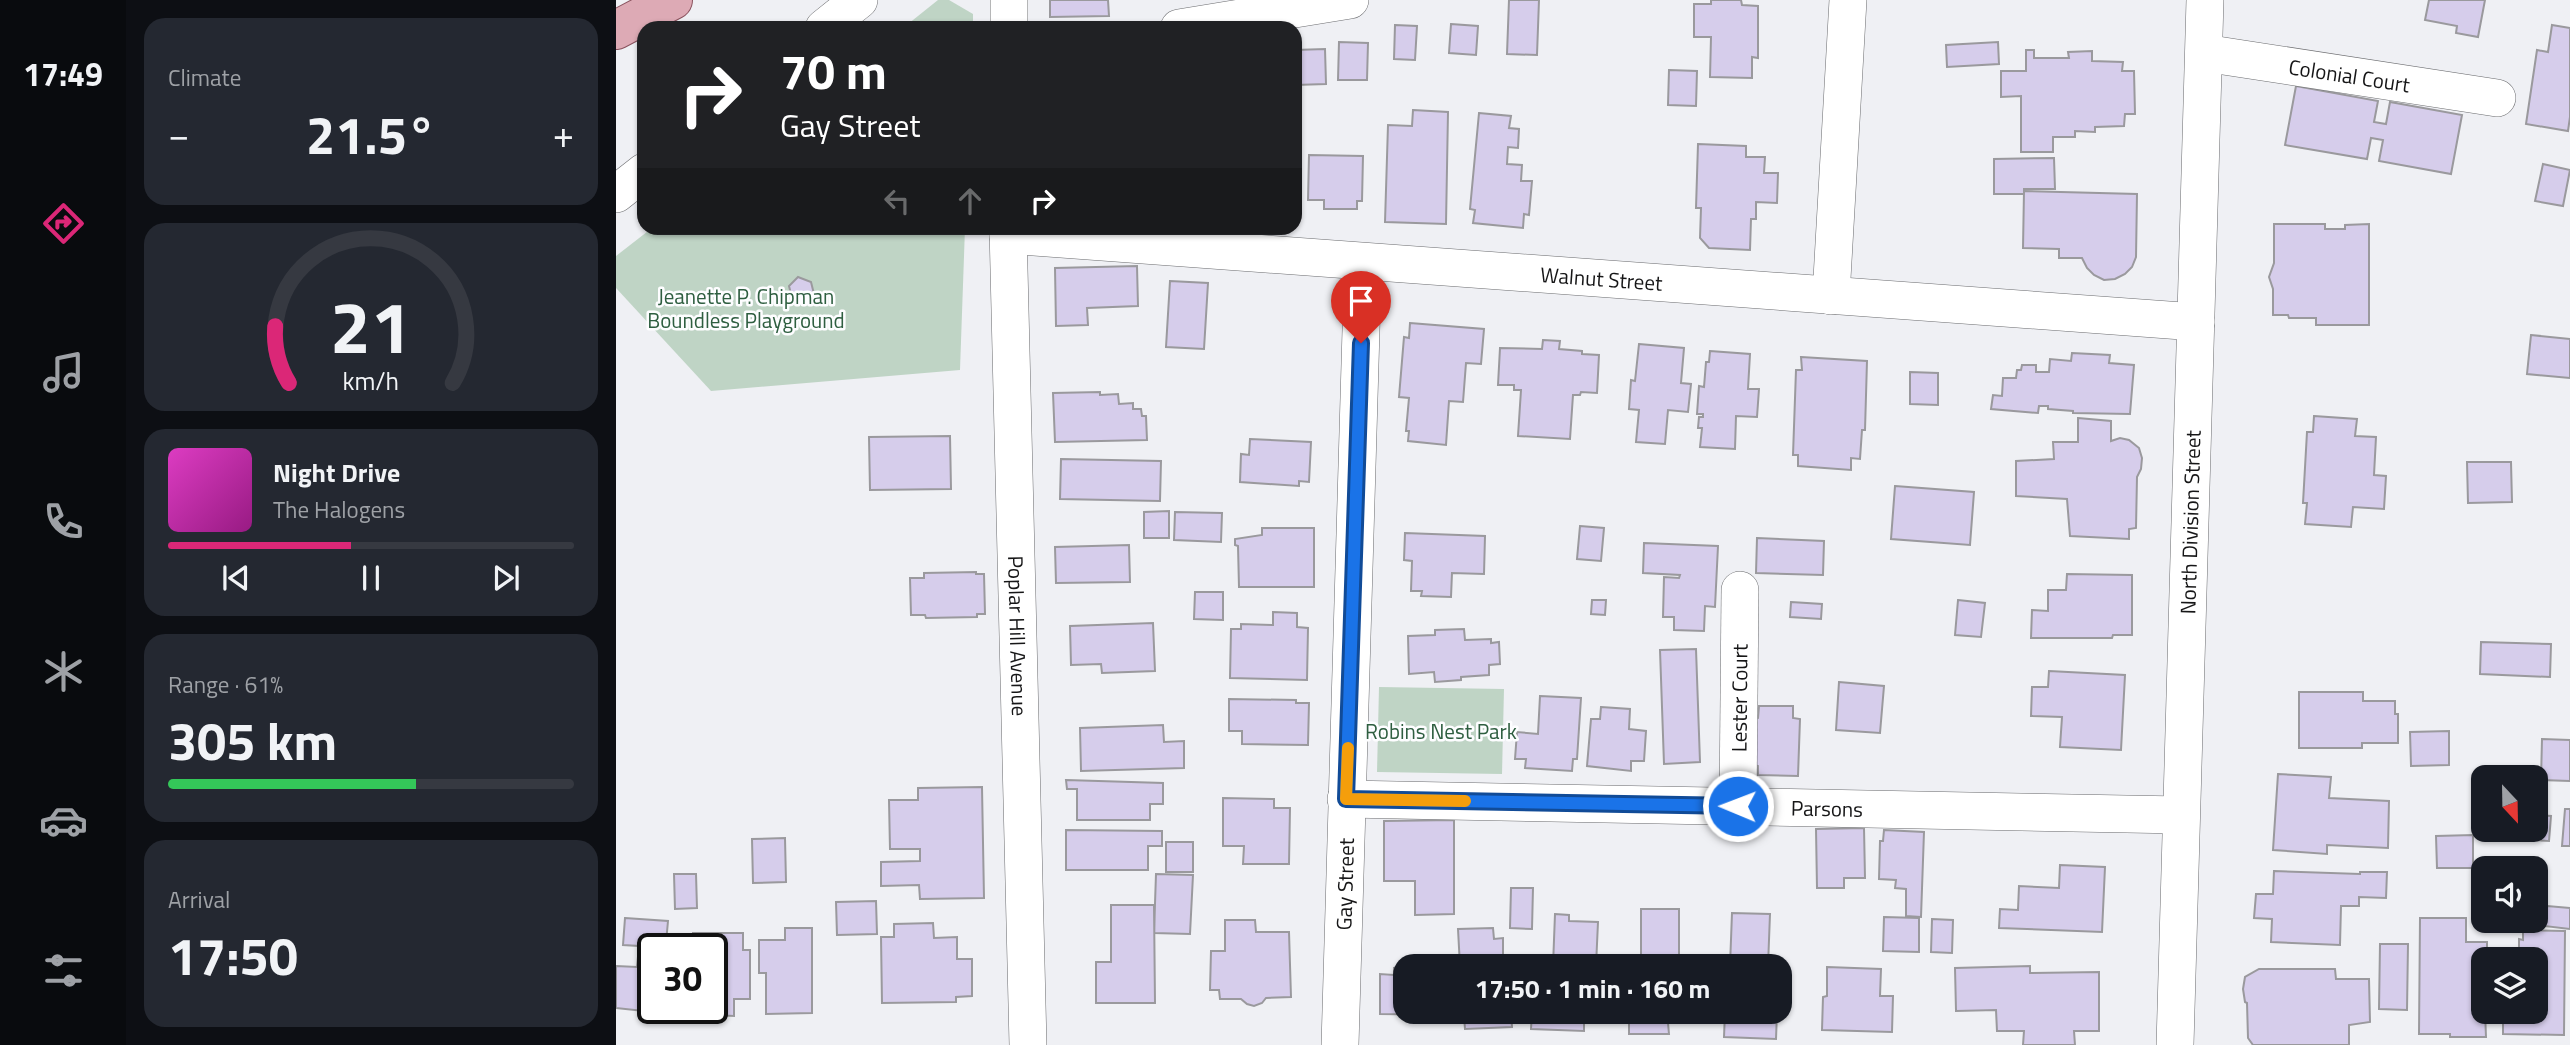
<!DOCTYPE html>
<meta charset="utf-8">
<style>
:root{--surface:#171b24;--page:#242831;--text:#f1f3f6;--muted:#9ea1a6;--line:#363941;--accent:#db2777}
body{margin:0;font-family:"Titillium Web",sans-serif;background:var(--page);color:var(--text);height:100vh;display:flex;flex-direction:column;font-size:26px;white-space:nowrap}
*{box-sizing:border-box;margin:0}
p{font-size:23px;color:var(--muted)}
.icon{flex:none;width:38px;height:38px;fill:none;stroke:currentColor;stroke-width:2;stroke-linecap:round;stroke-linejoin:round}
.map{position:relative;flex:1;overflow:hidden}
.drawer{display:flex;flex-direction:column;gap:18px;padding:18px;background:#0d0f14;width:490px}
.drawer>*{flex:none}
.hud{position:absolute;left:21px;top:21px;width:665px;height:214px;border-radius:21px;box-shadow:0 2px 5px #0004;background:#202124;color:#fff;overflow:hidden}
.needle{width:46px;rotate:158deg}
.buttons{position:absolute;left:1855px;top:765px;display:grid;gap:14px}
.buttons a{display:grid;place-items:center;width:77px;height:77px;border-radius:14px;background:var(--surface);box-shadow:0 2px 5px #0004;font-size:35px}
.speed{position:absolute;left:21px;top:933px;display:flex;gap:14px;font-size:35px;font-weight:700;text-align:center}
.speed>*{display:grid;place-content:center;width:91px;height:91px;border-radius:50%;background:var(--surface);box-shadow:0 2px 5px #0004;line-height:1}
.speed .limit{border:4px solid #111;border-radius:10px;background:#fff;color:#111}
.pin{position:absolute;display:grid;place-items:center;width:60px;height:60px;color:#fff;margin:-72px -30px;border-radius:50% 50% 50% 0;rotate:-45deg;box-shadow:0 0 7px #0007}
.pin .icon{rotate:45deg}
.me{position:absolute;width:77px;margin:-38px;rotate:271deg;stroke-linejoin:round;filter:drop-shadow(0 0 5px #0008)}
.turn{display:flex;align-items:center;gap:24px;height:147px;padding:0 28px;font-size:32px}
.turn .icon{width:91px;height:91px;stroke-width:2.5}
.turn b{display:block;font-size:49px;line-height:60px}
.lanes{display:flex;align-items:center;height:66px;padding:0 28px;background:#0003;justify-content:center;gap:35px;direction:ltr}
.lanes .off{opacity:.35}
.big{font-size:52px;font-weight:700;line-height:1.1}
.drawer .widget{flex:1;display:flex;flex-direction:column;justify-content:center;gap:10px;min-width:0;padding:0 24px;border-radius:21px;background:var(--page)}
.drawer .dial{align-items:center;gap:0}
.dial svg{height:182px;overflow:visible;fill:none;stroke:var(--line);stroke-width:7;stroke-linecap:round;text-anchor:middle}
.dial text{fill:var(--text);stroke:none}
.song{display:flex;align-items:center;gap:21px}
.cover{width:84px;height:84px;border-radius:10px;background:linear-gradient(135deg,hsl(310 70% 55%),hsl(310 70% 35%))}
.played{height:7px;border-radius:4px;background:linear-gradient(90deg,var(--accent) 45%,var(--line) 45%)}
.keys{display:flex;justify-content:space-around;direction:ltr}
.heat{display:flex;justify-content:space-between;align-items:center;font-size:38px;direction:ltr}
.charge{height:10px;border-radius:5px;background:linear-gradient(90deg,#34c759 61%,var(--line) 0)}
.trip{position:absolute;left:777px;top:954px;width:399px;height:70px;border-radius:21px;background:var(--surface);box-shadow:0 2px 5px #0004;font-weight:700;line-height:70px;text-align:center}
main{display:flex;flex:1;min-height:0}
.dock{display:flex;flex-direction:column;width:126px;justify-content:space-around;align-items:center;background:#090b0e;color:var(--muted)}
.dock .icon{width:49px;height:49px}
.dock .current{color:var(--accent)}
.dock b{font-size:32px;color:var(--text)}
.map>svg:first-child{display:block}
</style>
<main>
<nav class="dock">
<b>17:49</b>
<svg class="icon current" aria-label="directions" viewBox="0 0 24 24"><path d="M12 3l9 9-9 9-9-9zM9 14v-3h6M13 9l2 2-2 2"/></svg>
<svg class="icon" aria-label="music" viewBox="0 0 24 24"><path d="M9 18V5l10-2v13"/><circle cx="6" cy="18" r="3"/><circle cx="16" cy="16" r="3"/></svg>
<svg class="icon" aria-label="phone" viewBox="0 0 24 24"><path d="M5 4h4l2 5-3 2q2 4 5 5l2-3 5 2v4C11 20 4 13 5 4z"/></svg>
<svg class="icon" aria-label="climate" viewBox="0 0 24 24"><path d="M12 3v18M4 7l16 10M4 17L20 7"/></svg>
<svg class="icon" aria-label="car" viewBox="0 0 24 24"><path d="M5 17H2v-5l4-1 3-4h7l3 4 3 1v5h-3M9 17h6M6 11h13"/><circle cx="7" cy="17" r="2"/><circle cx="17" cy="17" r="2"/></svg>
<svg class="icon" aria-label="filters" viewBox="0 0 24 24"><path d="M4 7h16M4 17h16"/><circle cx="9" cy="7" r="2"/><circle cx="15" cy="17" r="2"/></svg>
</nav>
<section class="drawer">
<div class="widget"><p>Climate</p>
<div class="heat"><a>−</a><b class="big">21.5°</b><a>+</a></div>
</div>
<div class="widget dial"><svg viewBox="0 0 100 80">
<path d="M14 69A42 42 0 1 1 86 69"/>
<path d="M14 69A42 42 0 0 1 8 44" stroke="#db2777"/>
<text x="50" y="56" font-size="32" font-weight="700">21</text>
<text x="50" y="72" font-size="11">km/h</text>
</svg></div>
<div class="widget">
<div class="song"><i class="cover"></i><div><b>Night Drive</b><p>The Halogens</p></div></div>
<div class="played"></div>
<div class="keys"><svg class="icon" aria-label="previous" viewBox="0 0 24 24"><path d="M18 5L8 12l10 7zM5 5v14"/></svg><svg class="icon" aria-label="pause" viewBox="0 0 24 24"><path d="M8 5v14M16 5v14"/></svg><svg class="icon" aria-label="next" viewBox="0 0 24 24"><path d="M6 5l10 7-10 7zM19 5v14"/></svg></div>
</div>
<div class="widget"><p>Range · 61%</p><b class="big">305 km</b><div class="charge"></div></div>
<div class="widget"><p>Arrival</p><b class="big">17:50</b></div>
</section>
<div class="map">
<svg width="1954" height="1045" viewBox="0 0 1954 1045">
<rect width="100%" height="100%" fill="#eff0f4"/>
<g fill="#bfd4c5">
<path d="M322,0H333L357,14V28H287Z"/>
<path d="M36,228H349L344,370L95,391L0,288V256Z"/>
<path d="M763,687L888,689L886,774L761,772Z"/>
</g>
<g fill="#d6cdeb" stroke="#9a999d" stroke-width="2">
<path d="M434,0H492L493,16L434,17Z"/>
<path d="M893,0H923L921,55L891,54Z"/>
<path d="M1095,0H1125L1126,5L1142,6V58L1136,57V78L1094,77L1095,37H1078V4H1095Z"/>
<path d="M1813,0H1869L1862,37L1840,33L1841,26L1809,20Z"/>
<path d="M835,24L862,26L860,55L833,53Z"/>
<path d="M779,25L801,26L799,60L778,59Z"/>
<path d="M1936,25L1954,28V117L1952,131L1910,124L1921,50L1932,52Z"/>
<path d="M723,42L752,43L751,80H722Z"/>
<path d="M1382,42L1383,64L1331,67L1330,45Z"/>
<path d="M709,49L710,84L679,85V50Z"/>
<path d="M1410,50H1418V58H1453L1452,52L1476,51V61L1507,62L1506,71H1518L1519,114H1509L1508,126L1479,127V132L1459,131V137H1437V152H1405V96L1385,97V71H1410Z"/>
<path d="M1053,70L1081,71L1080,106L1052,105Z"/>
<path d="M1680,86L1762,101L1758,122L1770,124L1774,102L1846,115L1835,174L1763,161L1767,140L1755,138L1751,159L1669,145Z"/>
<path d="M797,110L832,112L830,224L769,222L772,125L796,126Z"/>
<path d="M863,113L895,116L893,128L903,129L902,148L892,147L891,164L906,165L905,181H916L913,215L908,214L907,228L857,223L859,210L854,209Z"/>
<path d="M1082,144L1130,146V157H1149L1148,173H1162L1161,203L1140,202V219H1135L1134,250L1093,248L1084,238L1085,208H1080Z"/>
<path d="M693,155L747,156L746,201H741V209H708V200H692Z"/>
<path d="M1438,158L1439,189H1408V194H1378V159Z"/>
<path d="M1927,164L1954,170L1947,206L1919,201Z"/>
<path d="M1408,191L1521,194L1520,257L1516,267L1509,274L1499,279L1488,280L1478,275L1471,268L1466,258H1443V249L1407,248Z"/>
<path d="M1658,224H1709V229H1729V225L1753,224V325H1700V318H1673L1672,315H1657V289L1653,277L1658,263Z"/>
<path d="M521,266L522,306L471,308L472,325L440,326L439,268Z"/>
<path d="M182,277L195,282L198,294L188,302L176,298L173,286Z"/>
<path d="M554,281L592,283L588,349L550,347Z"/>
<path d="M794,323L868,329L865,364L850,363L847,402L833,401L830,445L792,441L793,431H790L793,398L783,397L788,337L793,338Z"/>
<path d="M1915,335L1954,339V378L1911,374Z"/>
<path d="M927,340L944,341L943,349L966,351V354L983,355L981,393L965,392L964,395H957L954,439L902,436L905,390H898V385H882L884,348L926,349Z"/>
<path d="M1023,344L1068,348L1065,383L1075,384L1072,412L1052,410L1049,444L1020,442L1023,410L1013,409L1015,380L1019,381Z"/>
<path d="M1094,351L1134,354L1132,389H1143L1141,417L1120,416L1119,449L1084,447L1086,428H1082L1083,417H1087V414H1081L1083,386L1088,387L1090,362H1093Z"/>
<path d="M1456,353L1494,355L1493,363L1518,365L1514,414L1457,413V411L1432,409V406H1423L1422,413L1375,409L1377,395L1386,396L1387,378H1400L1401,370H1405L1406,365H1420V372H1433L1434,359L1455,361Z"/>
<path d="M1185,357L1251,361L1249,430H1246L1244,459L1235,458V470L1182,466V455H1177L1180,370H1186Z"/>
<path d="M1294,372L1322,373V405L1294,404Z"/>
<path d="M484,392V395L502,394L503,404L517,403V409H525L526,416H530L531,440L439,442L437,393Z"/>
<path d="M1698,416L1741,419L1739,436L1760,437L1758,475L1770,476L1768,509L1737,507L1735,527L1689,524L1691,503H1687L1691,432H1697Z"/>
<path d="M1462,418L1495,421V441L1504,438L1513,440L1523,448L1526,458L1525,469L1521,477L1520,528L1513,529V539L1454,536L1451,499L1400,496V461L1438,459L1437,442H1462Z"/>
<path d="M334,436L335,489L254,490L253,437Z"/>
<path d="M634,439L695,442L693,482L683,481V486L624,482L625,454L633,455Z"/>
<path d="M445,459L545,461L544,501L444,499Z"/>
<path d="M1851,462H1895L1896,502L1852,503Z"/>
<path d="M1279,486L1358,492L1354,545L1275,539Z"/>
<path d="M553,511V538H528V512Z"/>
<path d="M559,512L606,513L605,542L558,540Z"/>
<path d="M964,526L988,528L985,561L961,559Z"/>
<path d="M646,528H698V587H623L622,546L619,545V539L646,535Z"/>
<path d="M789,533L869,536L868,574L836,573L835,597L805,596L806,591H795L796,561L788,560Z"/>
<path d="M1141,538L1208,541L1207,575L1140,573Z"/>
<path d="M1028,543L1102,546L1099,607L1089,606L1088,631L1058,630V617H1047L1048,577L1063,578L1064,575L1027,573Z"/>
<path d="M513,545L514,582L440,583L439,547Z"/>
<path d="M360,572V574H368L369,614H361V617L310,618L309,615H295L294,578H308V573Z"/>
<path d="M1451,574L1516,575V635H1497L1496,638H1415L1416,610L1432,611V590H1450Z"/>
<path d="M579,592H607V620L578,619Z"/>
<path d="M976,600H990L989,615L975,614Z"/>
<path d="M1342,600L1369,603L1365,637L1339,635Z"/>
<path d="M1175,602L1206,604L1205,619L1174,617Z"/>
<path d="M657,612L681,613V627L692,628L691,680L614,678L615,629H625V624L657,625Z"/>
<path d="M537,623L539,671L486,673L485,664L455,665L454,626Z"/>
<path d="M848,629L849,640L875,639V643L883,642L884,664L873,665V675L845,677V680L819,682L818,672L793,674L792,636L819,635V630Z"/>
<path d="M1865,642L1935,644L1934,677L1864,674Z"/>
<path d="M1080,649L1084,762L1048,764L1044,650Z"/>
<path d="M1433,671L1509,675L1505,750L1444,747L1446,717L1415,716L1416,687H1432Z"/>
<path d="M1223,682L1268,686L1264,733L1220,730Z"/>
<path d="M1683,692H1747V701H1779V714H1782V743H1746V748H1683Z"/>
<path d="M924,696L965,698L961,759H957L956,771L909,768L910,759H899L901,732L922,734Z"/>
<path d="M613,699L680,700V703H693L692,745L626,744V731H613Z"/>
<path d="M1143,706H1177V718L1184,719L1182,776L1142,775V766L1138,765V719L1142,718Z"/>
<path d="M985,707L1014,709L1013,729L1030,731L1028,761H1015V771L971,766L975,719H984Z"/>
<path d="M547,725L548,742L568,741V768L465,771L464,728Z"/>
<path d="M1833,731V765L1795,766L1794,732Z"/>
<path d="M1926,739L1954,740V781L1925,780Z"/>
<path d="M1662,774L1715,777L1713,798L1773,801L1772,848L1711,845V854L1657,850Z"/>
<path d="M450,780L547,783V804H534V820H461V789H451Z"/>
<path d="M366,787L368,898L304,899L303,885L265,886V862L304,861V849H274L273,800H302V788Z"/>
<path d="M607,798L658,799V808H674L673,864H627L628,846H607Z"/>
<path d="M1949,809H1954V846H1946Z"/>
<path d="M1920,815L1935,816L1933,841L1903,839L1904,830H1920Z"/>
<path d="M838,820V914L799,915V881H768V821Z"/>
<path d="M1248,828L1249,878H1228V888H1201L1200,829Z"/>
<path d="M450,830L546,831V846H532V870H450Z"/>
<path d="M1268,830L1308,832L1305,917L1290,916V889L1279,888L1280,880L1263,879L1264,841H1267Z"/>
<path d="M1857,835V868H1821L1820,836Z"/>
<path d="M169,838L170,882L137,883L136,839Z"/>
<rect x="550" y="842" width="27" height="30"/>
<path d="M1444,865L1489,867L1486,932L1383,928L1384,909L1402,910L1403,886L1443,888Z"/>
<path d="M1658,871L1744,874V872H1771L1770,898L1743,897V906H1725L1724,945L1655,942L1656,919L1638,918L1640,894H1657Z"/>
<path d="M58,874H80L81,908L59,909Z"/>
<path d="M540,874L577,875L574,934L538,933Z"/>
<path d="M895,888H917L916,929L894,928Z"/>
<path d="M260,901L261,934L221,935L220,902Z"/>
<path d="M495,905H538L539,1003H480V962H495Z"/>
<path d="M1931,906L1954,908V929L1928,926Z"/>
<rect x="1025" y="909" width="38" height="57"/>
<path d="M1116,913L1154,914L1152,966H1114Z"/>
<path d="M939,914L953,915V921L982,922L980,966H937Z"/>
<path d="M1268,917L1303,918V952L1267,951Z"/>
<path d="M9,918L52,921L50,943L57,944L56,948H37V1008H46V1013L0,1008V966L21,967L23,946L7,945Z"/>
<path d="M1804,918H1850V942H1871V959H1867L1870,1037H1834V1034H1803Z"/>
<path d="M1316,919L1337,920L1336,953L1315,952Z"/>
<path d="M609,920H639L640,932H673L675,997L650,998L646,1003L638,1006L631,1004L625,999H604L603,990H594L595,951H609Z"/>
<path d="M317,923L318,938L341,937V959H356V996L340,997V1002L266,1003L265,937H278V924Z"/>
<path d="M169,928H196V1013L150,1014V973H143V940H169Z"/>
<path d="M877,928L878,939L887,938V959L902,958L903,966H844L842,929Z"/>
<path d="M1907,930L1949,931L1948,1035L1887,1034V1012H1920V959H1903V939L1907,940Z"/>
<path d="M77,933H127V950H134V999H118V1016L97,1015L96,948H77Z"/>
<path d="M1764,944H1792L1791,1010L1763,1009Z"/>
<path d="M799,960H830L831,966H799Z"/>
<path d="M1414,966V973L1483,972V1031H1458L1459,1045H1407L1408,1031H1381L1380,1010L1340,1011L1339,968Z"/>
<path d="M789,967V1012H837V1015L764,1014V974L778,975V968Z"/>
<path d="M1211,967L1265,969L1264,996H1277L1276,1032L1206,1030L1207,997L1211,996Z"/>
<path d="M1643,969H1719L1720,979H1753L1754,1022L1733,1025V1045H1637L1632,1038L1631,1003L1629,1002L1627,989L1629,977Z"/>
<path d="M846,1012H895L896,1027L849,1029L848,1016L846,1015Z"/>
<path d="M916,1012H968V1031L915,1029Z"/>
<path d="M1000,1012H1063V1023H1052L1053,1034H1013V1022H1000Z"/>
<path d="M1109,1012H1161L1160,1039L1108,1037Z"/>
</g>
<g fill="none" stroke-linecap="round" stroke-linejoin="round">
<defs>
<g id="minor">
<path d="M393,0V28"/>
<path d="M208,28L243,0"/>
<path d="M563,28L734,0"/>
<path id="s1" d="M1588,53L1881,98"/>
<path d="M0,194L28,172"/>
<path id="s2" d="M392,228L412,1045"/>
<path id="s3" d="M392,235L1580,322"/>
<path d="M1215,296L1232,0"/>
<path id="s4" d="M730,799L1565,815"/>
<path id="s5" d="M1122,806L1124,590"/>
<path id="s6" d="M724,1045L747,262"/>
<path id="s7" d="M1559,1045L1589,0"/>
</g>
<path id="major" d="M0,30L57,0"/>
</defs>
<use href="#minor" stroke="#6b6c6f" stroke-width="38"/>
<use href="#major" stroke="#89515d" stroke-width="40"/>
<use href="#minor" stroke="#fff" stroke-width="37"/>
<use href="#major" stroke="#ddaab5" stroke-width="38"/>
</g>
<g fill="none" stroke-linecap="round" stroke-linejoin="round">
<defs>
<path id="route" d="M745,343L730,799L1122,806"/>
</defs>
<use href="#route" stroke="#114b97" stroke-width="18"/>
<use href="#route" stroke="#1a73e8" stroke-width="12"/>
<path stroke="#f59e0b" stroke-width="12" d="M732,748L730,799L849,801"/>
</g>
<g text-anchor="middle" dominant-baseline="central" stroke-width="5" stroke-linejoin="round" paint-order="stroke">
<g font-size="21" fill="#161617" stroke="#fdfdff">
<text stroke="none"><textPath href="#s1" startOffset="147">Colonial Court</textPath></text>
<text stroke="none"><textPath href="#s3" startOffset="595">Walnut Street</textPath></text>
<text stroke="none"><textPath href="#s7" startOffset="523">North Division Street</textPath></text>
<text stroke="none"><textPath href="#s2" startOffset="408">Poplar Hill Avenue</textPath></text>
<text stroke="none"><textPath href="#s5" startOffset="108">Lester Court</textPath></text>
<text stroke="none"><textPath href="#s4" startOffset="481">Parsons</textPath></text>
<text stroke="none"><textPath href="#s6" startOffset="161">Gay Street</textPath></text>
</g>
<g font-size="21" fill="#2e5e40" stroke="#fdfdff">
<text x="130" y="296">Jeanette P. Chipman<tspan x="130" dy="24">Boundless Playground</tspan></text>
<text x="825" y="731">Robins Nest Park</text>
</g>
</g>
</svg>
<div class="buttons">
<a><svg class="needle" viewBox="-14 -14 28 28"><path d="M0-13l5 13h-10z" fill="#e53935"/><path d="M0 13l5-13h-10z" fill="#9ea1a6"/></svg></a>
<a><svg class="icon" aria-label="sound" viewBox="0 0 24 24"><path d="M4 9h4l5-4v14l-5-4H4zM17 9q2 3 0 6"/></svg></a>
<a><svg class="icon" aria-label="layers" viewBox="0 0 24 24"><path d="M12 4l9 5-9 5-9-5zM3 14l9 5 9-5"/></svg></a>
</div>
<div class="speed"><div class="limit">30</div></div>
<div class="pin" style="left:745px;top:343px;background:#d93025"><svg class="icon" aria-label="arrive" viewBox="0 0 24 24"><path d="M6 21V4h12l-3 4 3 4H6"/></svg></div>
<svg class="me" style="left:1122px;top:806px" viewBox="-20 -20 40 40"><circle r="17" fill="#1a73e8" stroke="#fff" stroke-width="3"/><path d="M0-11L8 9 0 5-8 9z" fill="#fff"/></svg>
<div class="trip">17:50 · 1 min · 160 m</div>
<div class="hud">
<div class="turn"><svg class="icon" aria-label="right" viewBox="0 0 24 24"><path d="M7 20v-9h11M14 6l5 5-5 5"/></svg><div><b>70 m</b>Gay Street</div></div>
<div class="lanes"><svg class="icon off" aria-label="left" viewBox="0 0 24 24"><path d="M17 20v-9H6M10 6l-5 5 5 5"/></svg><svg class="icon off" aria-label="ahead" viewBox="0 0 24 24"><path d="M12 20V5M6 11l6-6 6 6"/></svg><svg class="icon" aria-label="right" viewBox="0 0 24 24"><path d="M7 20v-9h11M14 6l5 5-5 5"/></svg></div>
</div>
</div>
</main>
